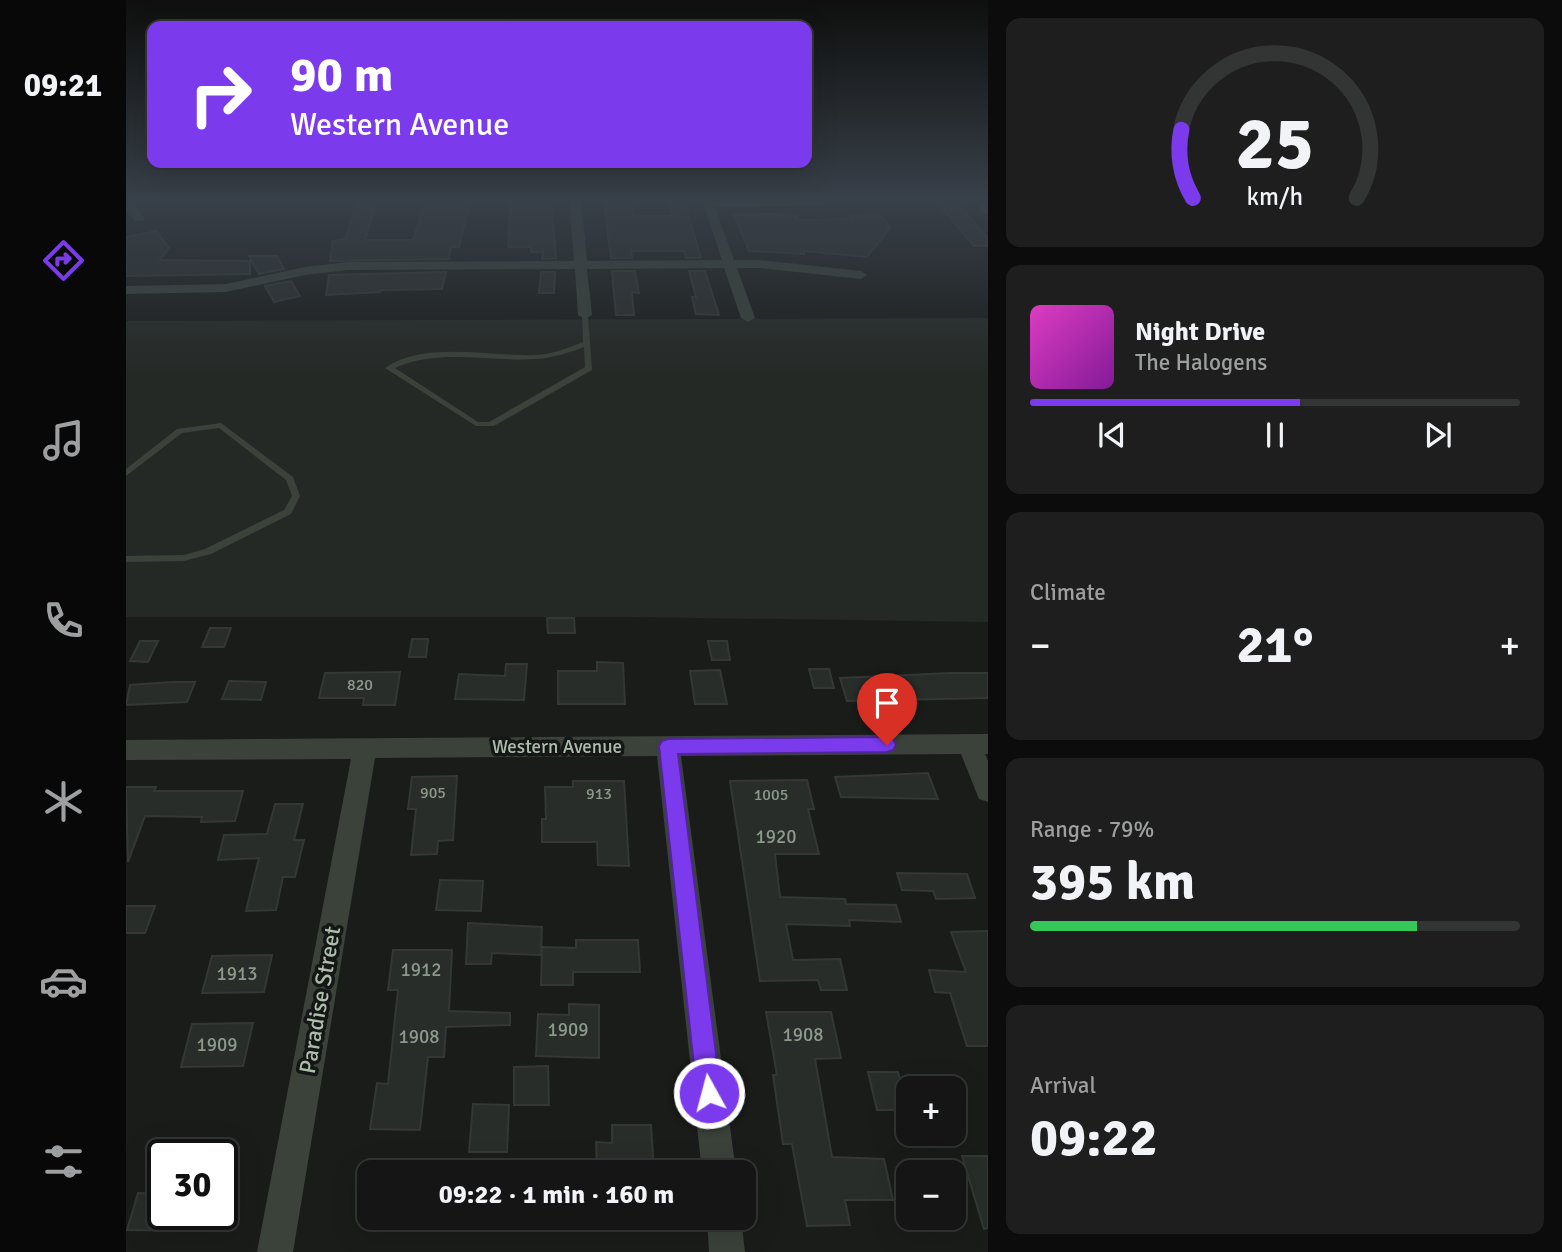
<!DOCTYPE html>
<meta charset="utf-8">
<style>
:root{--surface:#141514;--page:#1d1e1d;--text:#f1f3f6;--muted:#9d9fa0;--line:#333434;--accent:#7c3aed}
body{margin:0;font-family:Signika,sans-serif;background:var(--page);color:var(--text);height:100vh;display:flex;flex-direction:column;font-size:26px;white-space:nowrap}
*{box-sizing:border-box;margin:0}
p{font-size:23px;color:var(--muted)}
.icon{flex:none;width:38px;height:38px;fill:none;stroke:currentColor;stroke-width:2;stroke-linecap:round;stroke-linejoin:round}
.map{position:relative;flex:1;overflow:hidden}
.side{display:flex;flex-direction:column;gap:18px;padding:18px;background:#0b0c0b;width:574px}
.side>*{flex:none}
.guide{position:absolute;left:21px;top:21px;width:665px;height:147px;border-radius:14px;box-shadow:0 7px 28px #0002,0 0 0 2px var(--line);background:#7c3aed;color:#fff;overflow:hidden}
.fabs{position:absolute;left:770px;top:1076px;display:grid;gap:14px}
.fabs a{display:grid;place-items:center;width:70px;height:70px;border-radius:14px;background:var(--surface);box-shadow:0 7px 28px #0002,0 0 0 2px var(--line);font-size:35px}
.speed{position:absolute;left:21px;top:1139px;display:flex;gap:14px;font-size:35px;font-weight:700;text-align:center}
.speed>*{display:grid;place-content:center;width:91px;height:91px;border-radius:50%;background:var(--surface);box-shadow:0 7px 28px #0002,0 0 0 2px var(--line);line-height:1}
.speed .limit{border:4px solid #111;border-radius:10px;background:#fff;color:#111}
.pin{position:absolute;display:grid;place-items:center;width:60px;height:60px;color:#fff;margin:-72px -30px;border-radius:50% 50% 50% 0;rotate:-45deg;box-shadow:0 0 7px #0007}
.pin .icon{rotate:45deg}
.me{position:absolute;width:77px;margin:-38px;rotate:353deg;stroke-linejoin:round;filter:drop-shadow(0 0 5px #0008)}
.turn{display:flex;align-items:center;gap:24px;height:147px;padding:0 28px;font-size:32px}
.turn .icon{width:91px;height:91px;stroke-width:2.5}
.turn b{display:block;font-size:49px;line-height:60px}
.big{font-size:52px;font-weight:800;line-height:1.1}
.side .widget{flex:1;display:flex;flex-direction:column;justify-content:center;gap:10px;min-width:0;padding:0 24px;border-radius:14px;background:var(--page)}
.side .dial{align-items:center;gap:0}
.dial svg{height:182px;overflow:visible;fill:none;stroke:var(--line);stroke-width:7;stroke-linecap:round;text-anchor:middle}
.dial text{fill:var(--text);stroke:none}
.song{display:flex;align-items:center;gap:21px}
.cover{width:84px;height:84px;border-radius:10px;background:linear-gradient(135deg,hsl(310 70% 55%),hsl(290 70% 35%))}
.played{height:7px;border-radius:4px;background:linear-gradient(90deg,var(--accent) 55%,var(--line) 55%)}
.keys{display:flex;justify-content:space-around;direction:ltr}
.heat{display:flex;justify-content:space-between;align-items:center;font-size:38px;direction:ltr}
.charge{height:10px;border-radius:5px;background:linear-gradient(90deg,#34c759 79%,var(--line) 0)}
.trip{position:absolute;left:231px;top:1160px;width:399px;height:70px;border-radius:14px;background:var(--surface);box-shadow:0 7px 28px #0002,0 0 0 2px var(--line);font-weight:800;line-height:70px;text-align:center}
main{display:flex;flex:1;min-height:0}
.tabs{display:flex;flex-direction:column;width:126px;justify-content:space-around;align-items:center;background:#080808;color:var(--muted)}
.tabs .icon{width:49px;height:49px}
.tabs .active{color:var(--accent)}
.tabs b{font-size:32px;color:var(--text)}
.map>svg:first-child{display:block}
</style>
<main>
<nav class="tabs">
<b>09:21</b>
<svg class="icon active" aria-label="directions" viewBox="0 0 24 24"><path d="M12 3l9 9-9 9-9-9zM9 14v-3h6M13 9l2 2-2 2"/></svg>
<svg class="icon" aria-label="music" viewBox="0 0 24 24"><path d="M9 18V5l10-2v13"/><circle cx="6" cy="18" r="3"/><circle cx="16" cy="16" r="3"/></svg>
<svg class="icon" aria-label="phone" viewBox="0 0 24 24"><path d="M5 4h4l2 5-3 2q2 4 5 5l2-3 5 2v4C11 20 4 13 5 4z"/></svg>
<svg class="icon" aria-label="climate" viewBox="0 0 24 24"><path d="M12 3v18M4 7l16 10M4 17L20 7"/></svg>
<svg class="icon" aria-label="car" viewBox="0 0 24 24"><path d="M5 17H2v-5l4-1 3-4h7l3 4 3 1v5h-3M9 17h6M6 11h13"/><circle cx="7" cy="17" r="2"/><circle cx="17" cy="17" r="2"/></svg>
<svg class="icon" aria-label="filters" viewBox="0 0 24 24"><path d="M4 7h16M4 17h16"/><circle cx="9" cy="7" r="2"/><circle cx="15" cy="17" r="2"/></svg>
</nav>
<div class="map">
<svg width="862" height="1252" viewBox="0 0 862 1252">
<rect width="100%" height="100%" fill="#1a1c1a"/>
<path fill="#252926" d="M862,318V622L502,617H0V321Z"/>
<g fill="#292d2a" stroke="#333834" stroke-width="2">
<path d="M544,200H558L575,258H560L558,251H505L506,258H485L478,202H506L508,216H547Z"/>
<path d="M809,200H828L862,238V246H848Z"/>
<path d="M232,201H251L239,240H287L300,201H344L333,247H325L323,259L204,261L207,241L219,239Z"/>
<path d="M425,201L430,258L416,259L417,252H405V247H382L385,202Z"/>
<path d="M644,214L671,216V220L727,219L725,216L754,215L764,228L741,257L678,251V254L623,251L608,215Z"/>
<path d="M30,231L43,248L34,260L124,261V274L0,276V237Z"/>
<path d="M123,256H151L158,269L133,274Z"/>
<path d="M486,271H509L513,293L506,292L508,315H490Z"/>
<path d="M563,271H579L593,315L570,314L566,297H570Z"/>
<path d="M320,272L316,289L255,290L254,292L200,295L203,275Z"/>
<path d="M415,272H429L428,293H413Z"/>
<path d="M165,281L174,296L148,302L139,286Z"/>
<path d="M421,618H448L449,633H422Z"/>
<path d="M84,628H105L98,647H76Z"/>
<path d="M286,639H302L300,657H283Z"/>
<path d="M14,641H32L22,662L4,661Z"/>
<path d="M582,641H601L604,660H586Z"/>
<path d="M471,662L497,663L499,704H432V671H471Z"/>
<path d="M380,664H401L398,700L329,699L333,674L379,676Z"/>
<path d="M683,669H703L708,688H688Z"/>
<path d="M594,670L601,704H569L564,671Z"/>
<path d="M274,672L269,705H237L238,698H193L199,673Z"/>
<path d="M825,673H862V698L721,701L714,678Z"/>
<path d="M103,681L140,682L135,700L96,699Z"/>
<path d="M46,682H69L61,702L0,705L4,685Z"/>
<path d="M802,773L812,799L715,797L709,777Z"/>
<path d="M331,776L327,840L312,841L311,854L285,855L290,809H282L286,777Z"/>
<path d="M681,780L688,809H682L693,854H649L654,897L719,899L720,904L770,905L775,922L723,920L724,926L660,924L667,960L714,959L721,990H695L692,980L634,981L604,781Z"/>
<path d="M447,781H498L503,866L472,865L471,842H416V819H420L419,787H447Z"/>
<path d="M0,787H30L28,791H117L109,821L75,822L76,817L19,816L2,862Z"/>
<path d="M149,804H177L168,840H178L169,877H157L150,910L120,911L133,858L92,860L98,835L141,834Z"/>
<path d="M771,873L841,874L849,898L810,899L807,891L776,890Z"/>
<path d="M314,880L357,881L355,911L310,910Z"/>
<path d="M0,906H29L19,933H0Z"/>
<path d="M342,923L416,927L415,955L366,953L365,964H340Z"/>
<path d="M862,931V1046H841L824,993L809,992L803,970L840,972L825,932Z"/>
<path d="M450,940H512L514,972H447V985H415L416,947L450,948Z"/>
<path d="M267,950H326L323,1011L384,1013V1025L320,1027L318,1057H302L294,1130L244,1129L251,1083L262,1084L272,990H262Z"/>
<path d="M146,955L138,992L76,993L86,956Z"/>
<path d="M443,1004L473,1005V1058L410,1056L412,1014L443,1015Z"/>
<path d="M640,1012H705L715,1058L689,1059L706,1157L758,1159L767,1200H719L724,1225L681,1226L666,1144H657L647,1075H651Z"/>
<path d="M127,1023L117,1066L55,1067L66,1024Z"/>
<path d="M422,1066L423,1105H388V1067Z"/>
<path d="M742,1072H772L782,1110H751Z"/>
<path d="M347,1104L383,1105L381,1152H343Z"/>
<path d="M486,1125H525L528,1172H471L470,1142L486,1143Z"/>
<path d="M836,1156H862V1228L858,1229Z"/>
<path d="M12,1193L37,1194V1214H86L82,1231L1,1230Z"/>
</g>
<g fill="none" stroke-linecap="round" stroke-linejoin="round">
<g fill="#3a423a" fill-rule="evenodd">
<path d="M459,313L462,315L466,370L368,426H350L259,368C298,340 365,357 410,355C427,354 442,348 457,342L456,315ZM458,347L459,367L363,422H352L269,368C312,348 363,362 410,359C426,358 442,353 458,347Z"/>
<path d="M95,423L167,477L174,496L165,514L85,554L58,561L0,562V556L58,555L79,549L158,510L166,496L160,480L93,428L56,433L0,476V469L51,429Z"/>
</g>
<g fill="#3a423a" fill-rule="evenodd">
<path d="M0,200H11L10,208L19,219L17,221H9L0,211Z"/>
<path d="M443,200H455L461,261L596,260L576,200L699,201L701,203L695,206L589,207L608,260H634L735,271L741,275L735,279L634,268H611L629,318L622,322L615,318L598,268L461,269L466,315L459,319L452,315L449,269L222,270L179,275L100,292L0,294V286L100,284L179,267L222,262L448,261Z"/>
<path d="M847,200H858L862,205V215L858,214Z"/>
<path d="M862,734V754H859L862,761V802L853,799L835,754L555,756L610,1172H576L531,756L249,758L167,1252H131L225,759L0,760V740Z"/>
<path d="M581,1218H615L619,1252H583Z"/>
</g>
</g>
<linearGradient id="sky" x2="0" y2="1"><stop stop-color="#0e0f0e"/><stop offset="0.53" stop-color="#384049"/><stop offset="1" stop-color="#384049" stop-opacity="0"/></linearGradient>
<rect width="862" height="376" fill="url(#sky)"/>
<path fill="#7c3aed" stroke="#51269a" stroke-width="2" d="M761,737L767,739L770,745L767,750L761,752L552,754L595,1093L592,1101L583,1105L575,1101L571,1093L533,746L536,741L542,739Z"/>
<g text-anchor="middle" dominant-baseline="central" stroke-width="7" stroke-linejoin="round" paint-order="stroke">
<g font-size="16" fill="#8c998b">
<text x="234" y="685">820</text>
<text x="307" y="793">905</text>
<text x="473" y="794">913</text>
<text x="645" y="795">1005</text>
</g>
<g font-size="19" fill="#adbdab" stroke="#141715">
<text x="431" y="747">Western Avenue</text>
</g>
<g font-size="19" fill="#8c998b">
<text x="650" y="837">1920</text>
<text x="295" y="970">1912</text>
<text x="111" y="974">1913</text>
<text x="442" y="1030">1909</text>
<text x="677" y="1035">1908</text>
<text x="293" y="1037">1908</text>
<text x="91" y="1045">1909</text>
</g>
<g font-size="23" fill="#adbdab" stroke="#141715">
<text transform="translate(194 1000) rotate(-80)">Paradise Street</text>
</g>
</g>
</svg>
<div class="fabs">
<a>+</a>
<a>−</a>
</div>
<div class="speed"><div class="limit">30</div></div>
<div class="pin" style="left:761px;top:745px;background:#d93025"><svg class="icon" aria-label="arrive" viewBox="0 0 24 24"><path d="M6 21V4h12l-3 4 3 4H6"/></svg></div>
<svg class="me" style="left:583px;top:1093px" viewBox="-20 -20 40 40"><circle r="17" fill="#7c3aed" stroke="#fff" stroke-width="3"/><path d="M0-11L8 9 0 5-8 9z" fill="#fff"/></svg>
<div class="trip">09:22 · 1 min · 160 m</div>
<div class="guide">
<div class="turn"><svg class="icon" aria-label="right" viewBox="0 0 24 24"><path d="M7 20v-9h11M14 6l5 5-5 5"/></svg><div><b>90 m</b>Western Avenue</div></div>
</div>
</div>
<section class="side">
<div class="widget dial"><svg viewBox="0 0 100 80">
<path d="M14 69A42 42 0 1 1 86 69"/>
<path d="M14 69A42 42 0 0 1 9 39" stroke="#7c3aed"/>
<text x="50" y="56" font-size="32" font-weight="700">25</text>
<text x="50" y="72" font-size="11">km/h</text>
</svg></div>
<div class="widget">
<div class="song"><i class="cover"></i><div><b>Night Drive</b><p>The Halogens</p></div></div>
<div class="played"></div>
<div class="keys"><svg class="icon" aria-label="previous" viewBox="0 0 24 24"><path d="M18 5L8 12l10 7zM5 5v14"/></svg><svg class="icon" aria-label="pause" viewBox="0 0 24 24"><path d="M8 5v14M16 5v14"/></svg><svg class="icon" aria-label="next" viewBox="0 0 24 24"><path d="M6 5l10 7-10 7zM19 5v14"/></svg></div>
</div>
<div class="widget"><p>Climate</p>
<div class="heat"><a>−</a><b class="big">21°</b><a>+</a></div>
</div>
<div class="widget"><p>Range · 79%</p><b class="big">395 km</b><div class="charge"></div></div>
<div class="widget"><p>Arrival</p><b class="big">09:22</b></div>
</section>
</main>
